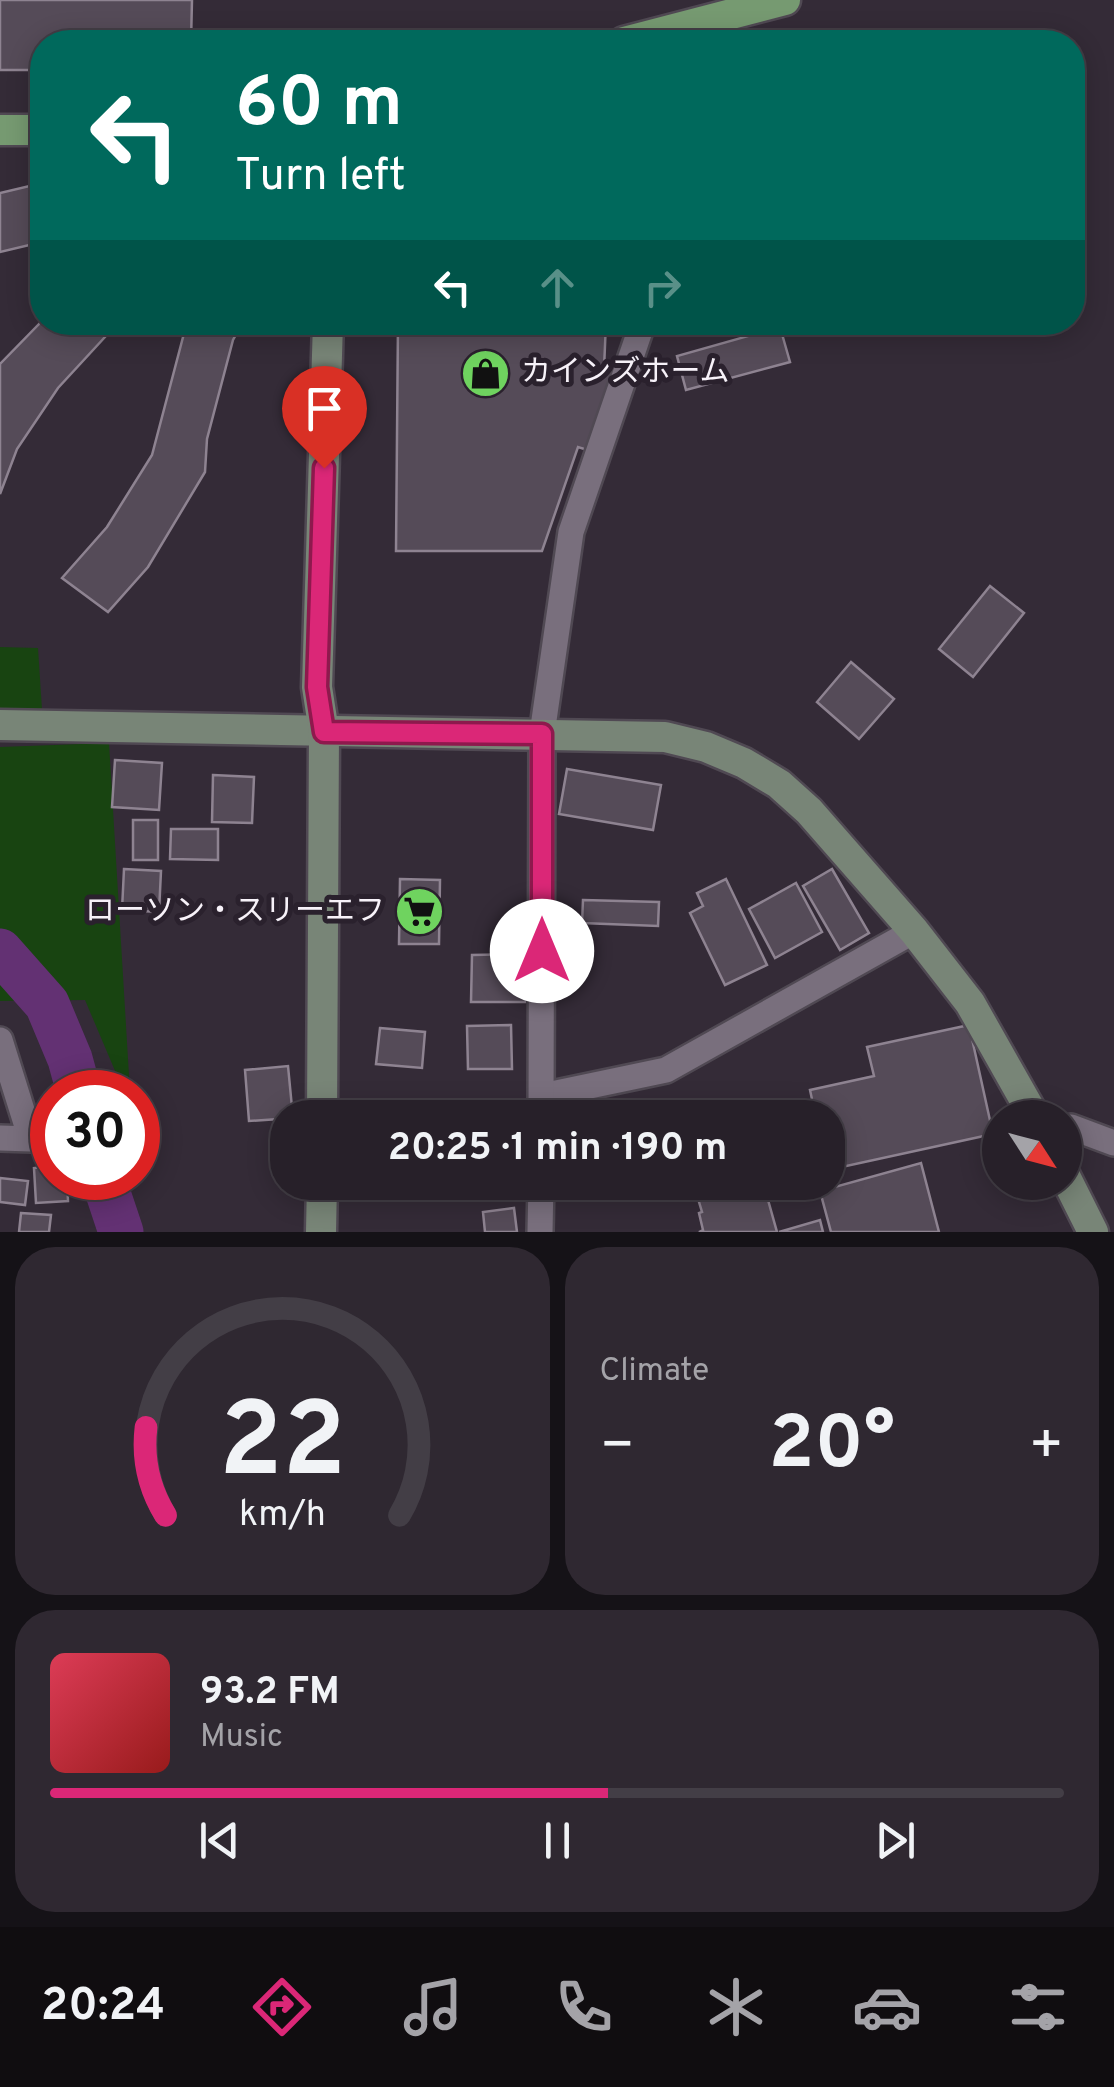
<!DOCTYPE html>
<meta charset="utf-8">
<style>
:root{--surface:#272029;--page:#2f2831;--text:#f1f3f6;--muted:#a4a3a8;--line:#433e46;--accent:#db2777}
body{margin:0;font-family:Overpass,"Noto Sans JP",sans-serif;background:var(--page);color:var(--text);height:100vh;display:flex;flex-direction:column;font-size:38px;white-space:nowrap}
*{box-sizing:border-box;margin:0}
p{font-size:32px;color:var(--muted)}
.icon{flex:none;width:55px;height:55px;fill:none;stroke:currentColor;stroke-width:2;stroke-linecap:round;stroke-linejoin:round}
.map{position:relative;height:1232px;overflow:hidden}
.panel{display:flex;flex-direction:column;gap:15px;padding:15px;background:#151217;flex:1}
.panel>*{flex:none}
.hud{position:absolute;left:30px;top:30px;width:1055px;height:305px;border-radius:40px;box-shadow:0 5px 25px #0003,0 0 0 2px var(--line);background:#00695c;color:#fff;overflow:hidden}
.needle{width:65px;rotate:126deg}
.buttons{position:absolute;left:982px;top:1100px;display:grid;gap:20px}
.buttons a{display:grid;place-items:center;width:100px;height:100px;border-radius:50%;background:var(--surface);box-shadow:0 5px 25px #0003,0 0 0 2px var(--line);font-size:50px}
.speed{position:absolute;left:30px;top:1070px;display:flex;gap:20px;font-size:50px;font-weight:700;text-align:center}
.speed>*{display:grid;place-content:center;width:130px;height:130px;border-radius:50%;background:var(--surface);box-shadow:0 5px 25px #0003,0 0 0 2px var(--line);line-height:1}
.speed .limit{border:15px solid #d22;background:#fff;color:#111}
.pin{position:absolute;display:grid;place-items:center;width:85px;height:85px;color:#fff;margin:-102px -42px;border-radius:50% 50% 50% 0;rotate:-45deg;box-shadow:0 0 10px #0007}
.pin .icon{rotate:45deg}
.me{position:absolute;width:110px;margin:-55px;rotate:0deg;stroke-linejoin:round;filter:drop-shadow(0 0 8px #0008)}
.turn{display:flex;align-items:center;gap:35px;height:210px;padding:0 40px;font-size:45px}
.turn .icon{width:130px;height:130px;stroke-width:2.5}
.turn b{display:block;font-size:70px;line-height:85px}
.lanes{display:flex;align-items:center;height:95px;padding:0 40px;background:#0003;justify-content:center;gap:50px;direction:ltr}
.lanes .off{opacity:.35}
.big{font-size:75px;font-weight:700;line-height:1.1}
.panel .widget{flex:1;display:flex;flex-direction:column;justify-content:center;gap:15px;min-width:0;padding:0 35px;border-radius:40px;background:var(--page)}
.panel .dial{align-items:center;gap:0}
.dial svg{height:260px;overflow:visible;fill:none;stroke:var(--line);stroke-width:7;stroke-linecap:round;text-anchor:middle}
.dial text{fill:var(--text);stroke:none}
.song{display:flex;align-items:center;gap:30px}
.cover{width:120px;height:120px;border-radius:15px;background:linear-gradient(135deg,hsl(350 70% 55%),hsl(0 70% 35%))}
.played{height:10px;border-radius:5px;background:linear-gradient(90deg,var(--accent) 55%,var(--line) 55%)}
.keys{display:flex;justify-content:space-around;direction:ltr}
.heat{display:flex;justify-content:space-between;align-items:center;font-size:55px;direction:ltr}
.panel .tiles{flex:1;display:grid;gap:15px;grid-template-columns:1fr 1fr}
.widget:last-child{grid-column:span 2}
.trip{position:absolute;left:270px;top:1100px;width:575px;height:100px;border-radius:40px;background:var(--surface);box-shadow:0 5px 25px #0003,0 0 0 2px var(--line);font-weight:700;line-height:100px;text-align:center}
.menu{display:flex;height:160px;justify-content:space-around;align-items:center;background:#100d10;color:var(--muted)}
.menu .icon{width:70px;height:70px}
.menu .current{color:var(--accent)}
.menu b{font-size:45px;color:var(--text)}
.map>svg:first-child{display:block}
</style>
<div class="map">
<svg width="1114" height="1232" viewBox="0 0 1114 1232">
<rect width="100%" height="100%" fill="#342b37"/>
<g fill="#184411">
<path d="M0,647L38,648L42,710L0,712Z"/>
<path d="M109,743L130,1092H124L85,1000L0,1001V747Z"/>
</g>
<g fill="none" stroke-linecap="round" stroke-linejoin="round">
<g stroke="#633173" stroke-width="45">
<path d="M0,951L47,1004L70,1059L79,1092"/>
<path d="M103,1178L121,1232"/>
</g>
</g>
<g fill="#554b58" stroke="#8e8391" stroke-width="2.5">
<path d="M0,0H192L191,42H42V70H0Z"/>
<path d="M42,183V242L0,252V193Z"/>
<path d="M42,321L117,324L58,388L17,449L0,494V364Z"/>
<path d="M187,322H243L233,340L207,439L205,472L148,567L108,612L62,578L107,527L152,455Z"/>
<path d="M398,322H606L604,369L623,375L597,453L578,447L542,551H396Z"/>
<path d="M780,327L790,362L686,390L677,356Z"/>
<path d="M990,586L1024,613L973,677L939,649Z"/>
<path d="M851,662L894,699L859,739L817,702Z"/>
<path d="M115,760L162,763L159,810L112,807Z"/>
<path d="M567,769L661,785L653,830L559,814Z"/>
<path d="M213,775L254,777L252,823L212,822Z"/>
<rect x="133" y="820" width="25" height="40"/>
<path d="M171,829H218V860L170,859Z"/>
<path d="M124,869L161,871L159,912L122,910Z"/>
<path d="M832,869L869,933L840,950L803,886Z"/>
<path d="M400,879L440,880L439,944H399Z"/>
<path d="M726,879L767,965L725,985L690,913L703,906L697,893Z"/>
<path d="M796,883L822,932L775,958L749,909Z"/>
<path d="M583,900L659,902L658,926L582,923Z"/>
<path d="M525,954V1002H471L472,955Z"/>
<path d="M511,1025L512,1069H468L467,1026Z"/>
<path d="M969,1025L993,1134L828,1170V1118H816L810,1090L874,1076L867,1047Z"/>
<path d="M380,1028L425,1032L422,1068L376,1064Z"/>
<path d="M288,1066L293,1118L249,1121L245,1070Z"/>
<path d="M921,1163L939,1232H831L820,1191Z"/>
<path d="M52,1166V1178H67L68,1201L36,1203L34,1168Z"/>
<path d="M0,1178L28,1181L25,1205L0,1202Z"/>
<path d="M693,1182H763L777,1232H699L703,1230L699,1213L702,1212Z"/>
<path d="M514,1208L517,1232H485L483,1212Z"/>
<path d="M21,1213L51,1215L49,1232H19Z"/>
<path d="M820,1220L823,1232H779Z"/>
</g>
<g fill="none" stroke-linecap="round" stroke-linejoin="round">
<defs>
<g id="street">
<path d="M0,1040L31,1139L0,1138"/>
<path d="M542,1096L666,1070L914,931"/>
<path d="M541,1118L542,734L571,532L643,322"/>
<path d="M1065,1130L1071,1127L1114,1143"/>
<path d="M540,1232L541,1182"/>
</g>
<g id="secondary">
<path d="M0,725L665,737L706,747L744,763L779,784L809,811L914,931L970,1003L1035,1118"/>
<path d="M322,1118L324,732L317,687L328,322"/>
<path d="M1065,1176L1093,1232"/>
<path d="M321,1232L322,1182"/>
</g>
<g id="primary">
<path d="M624,42L785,0"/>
<path d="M0,130H42"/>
</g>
</defs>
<use href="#street" stroke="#504953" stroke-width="30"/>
<use href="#secondary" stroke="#504953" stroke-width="35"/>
<use href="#primary" stroke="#504953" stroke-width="35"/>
<use href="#street" stroke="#796f7d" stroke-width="25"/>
<use href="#secondary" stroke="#788577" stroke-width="30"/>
<use href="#primary" stroke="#769a71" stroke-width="30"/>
</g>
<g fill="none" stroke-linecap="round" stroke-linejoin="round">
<defs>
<path id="route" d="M324,468L317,687L324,732L542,734V951"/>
</defs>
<use href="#route" stroke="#8e194d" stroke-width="25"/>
<use href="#route" stroke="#db2777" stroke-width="18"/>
</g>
<defs>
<symbol id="shop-disc" viewBox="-11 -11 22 22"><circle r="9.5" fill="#6fd35f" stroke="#2a212d"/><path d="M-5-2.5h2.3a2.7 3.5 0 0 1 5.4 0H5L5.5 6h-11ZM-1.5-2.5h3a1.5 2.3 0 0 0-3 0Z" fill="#111"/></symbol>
<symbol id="supermarket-disc" viewBox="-11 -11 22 22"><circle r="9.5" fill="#6fd35f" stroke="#2a212d"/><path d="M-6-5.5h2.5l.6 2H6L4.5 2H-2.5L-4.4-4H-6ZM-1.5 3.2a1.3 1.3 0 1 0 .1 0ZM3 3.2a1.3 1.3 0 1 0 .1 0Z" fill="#111"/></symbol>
</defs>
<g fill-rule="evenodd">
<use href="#shop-disc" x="458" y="346" width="55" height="55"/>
<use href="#supermarket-disc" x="392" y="884" width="55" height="55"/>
</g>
<g text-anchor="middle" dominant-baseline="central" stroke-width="10" stroke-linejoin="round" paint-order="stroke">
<g font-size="30" fill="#f7f2f9" stroke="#2a212d" text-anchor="start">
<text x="521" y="373">カインズホーム</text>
<text x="385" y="912" text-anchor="end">ローソン・スリーエフ</text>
</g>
</g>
</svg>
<div class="buttons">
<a><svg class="needle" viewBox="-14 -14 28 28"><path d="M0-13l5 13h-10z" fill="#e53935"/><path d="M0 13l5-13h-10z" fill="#a4a3a8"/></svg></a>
</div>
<div class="speed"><div class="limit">30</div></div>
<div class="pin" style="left:324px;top:468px;background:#d93025"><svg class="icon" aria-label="arrive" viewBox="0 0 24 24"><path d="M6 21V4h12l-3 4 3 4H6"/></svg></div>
<svg class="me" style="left:542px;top:951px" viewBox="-20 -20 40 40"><circle r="19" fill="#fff"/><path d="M0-13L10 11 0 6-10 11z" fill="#db2777"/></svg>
<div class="trip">20:25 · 1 min · 190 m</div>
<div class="hud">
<div class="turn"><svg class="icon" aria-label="left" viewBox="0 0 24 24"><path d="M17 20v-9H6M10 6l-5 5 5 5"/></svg><div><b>60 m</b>Turn left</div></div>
<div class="lanes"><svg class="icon" aria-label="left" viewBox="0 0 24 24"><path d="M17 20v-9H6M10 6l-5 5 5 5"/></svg><svg class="icon off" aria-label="ahead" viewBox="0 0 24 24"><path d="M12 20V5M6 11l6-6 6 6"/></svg><svg class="icon off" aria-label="right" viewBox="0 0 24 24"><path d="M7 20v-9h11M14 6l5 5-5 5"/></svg></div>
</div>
</div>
<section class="panel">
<div class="tiles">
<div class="widget dial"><svg viewBox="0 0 100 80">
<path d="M14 69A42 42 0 1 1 86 69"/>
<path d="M14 69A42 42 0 0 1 8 42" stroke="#db2777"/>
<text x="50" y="56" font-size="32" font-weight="700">22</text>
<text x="50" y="72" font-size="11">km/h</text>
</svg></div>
<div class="widget"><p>Climate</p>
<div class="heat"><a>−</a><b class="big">20°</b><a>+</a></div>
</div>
<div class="widget">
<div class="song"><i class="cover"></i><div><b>93.2 FM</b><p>Music</p></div></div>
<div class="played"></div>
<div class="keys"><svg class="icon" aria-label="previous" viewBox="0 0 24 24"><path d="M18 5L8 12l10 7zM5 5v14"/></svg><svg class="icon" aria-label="pause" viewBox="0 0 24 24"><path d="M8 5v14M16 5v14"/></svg><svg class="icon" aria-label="next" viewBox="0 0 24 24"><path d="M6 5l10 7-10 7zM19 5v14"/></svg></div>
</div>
</div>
</section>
<nav class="menu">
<b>20:24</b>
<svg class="icon current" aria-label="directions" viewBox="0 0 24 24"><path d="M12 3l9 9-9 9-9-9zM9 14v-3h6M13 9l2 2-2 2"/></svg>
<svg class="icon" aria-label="music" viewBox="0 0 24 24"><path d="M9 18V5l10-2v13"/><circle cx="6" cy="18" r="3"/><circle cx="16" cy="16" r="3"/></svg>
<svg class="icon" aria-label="phone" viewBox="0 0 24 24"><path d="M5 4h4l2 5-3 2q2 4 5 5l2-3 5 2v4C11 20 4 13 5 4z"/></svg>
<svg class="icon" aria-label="climate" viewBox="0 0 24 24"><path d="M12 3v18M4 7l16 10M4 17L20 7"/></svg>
<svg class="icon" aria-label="car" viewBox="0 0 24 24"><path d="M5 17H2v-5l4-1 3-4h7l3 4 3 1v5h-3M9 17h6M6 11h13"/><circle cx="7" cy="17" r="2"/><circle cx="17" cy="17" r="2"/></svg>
<svg class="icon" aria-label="filters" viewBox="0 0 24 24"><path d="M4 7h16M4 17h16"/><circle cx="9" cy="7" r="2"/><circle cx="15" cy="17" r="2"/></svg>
</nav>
